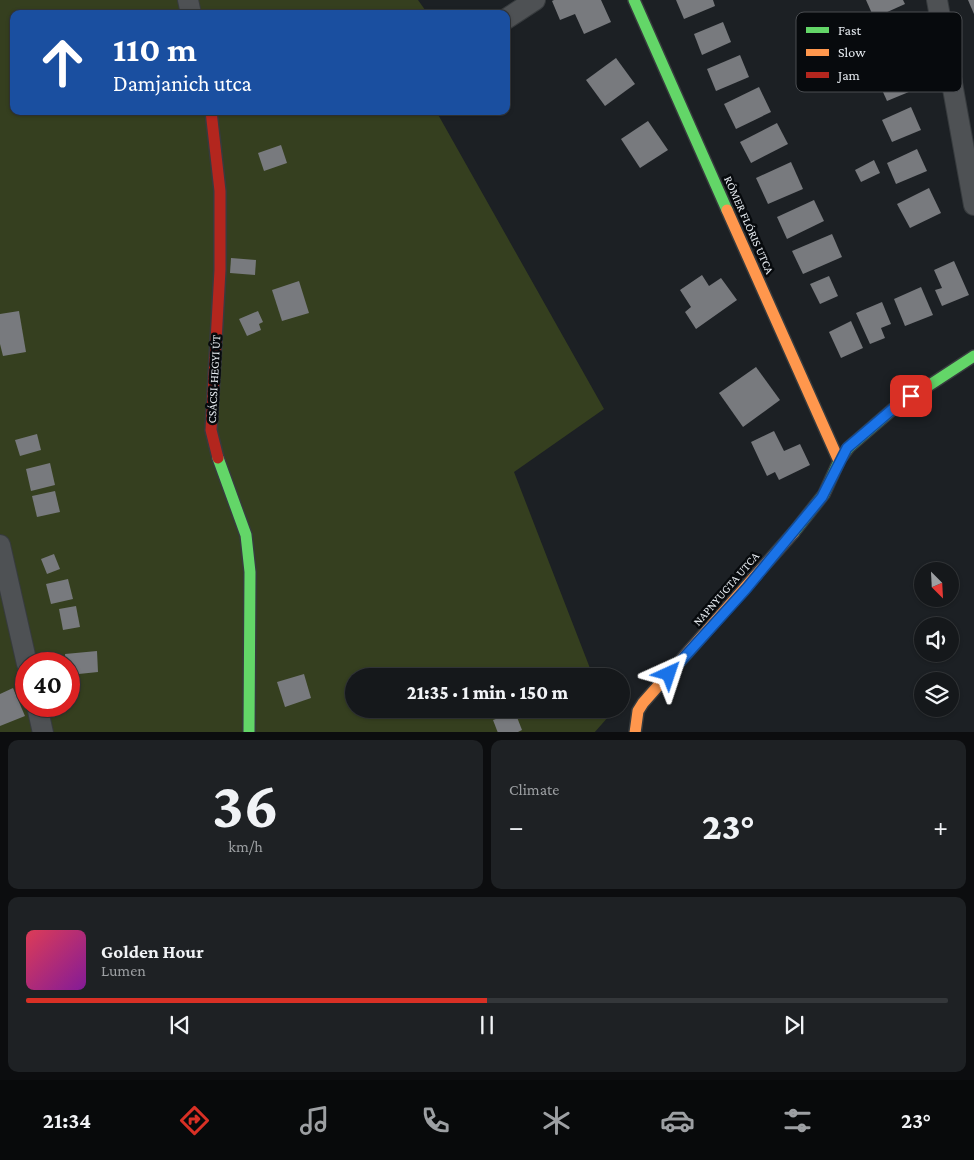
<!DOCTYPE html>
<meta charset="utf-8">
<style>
:root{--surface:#15181b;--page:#1e2124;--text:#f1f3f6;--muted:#9da0a3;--line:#34373a;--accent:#d93025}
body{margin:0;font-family:"Crimson Pro",serif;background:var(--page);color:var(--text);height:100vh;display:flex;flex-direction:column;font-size:19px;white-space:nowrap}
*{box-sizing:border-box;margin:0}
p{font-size:16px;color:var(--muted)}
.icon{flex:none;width:28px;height:28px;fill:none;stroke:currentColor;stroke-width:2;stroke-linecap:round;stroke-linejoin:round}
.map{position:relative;height:732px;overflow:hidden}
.side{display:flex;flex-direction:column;gap:8px;padding:8px;background:#0c0d0f;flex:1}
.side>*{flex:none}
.hud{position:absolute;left:10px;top:10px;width:500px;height:105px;border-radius:10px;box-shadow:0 1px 4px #0004,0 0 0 1px var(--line);background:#1a4fa0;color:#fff;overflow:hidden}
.needle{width:32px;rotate:156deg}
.controls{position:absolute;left:914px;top:562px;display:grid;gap:10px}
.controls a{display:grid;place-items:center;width:45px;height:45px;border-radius:50%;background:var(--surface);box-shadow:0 1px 4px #0004,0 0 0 1px var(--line);font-size:25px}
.speed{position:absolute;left:15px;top:652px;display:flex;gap:10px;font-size:25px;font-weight:700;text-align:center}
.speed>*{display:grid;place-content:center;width:65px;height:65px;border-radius:50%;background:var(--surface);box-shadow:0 1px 4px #0004,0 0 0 1px var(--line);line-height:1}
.speed .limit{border:8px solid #d22;background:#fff;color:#111}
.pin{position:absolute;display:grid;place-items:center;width:42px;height:42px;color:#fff;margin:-21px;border-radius:10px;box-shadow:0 2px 8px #0006}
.me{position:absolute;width:55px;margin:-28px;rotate:42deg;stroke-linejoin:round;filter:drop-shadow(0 0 4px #0008)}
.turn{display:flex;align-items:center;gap:18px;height:105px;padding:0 20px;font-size:22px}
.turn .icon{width:65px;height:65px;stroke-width:2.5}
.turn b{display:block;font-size:35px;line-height:42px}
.big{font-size:38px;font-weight:800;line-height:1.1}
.side .card{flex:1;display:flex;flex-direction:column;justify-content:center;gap:8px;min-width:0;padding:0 18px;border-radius:10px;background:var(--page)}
.side .dial{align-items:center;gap:0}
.dial b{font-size:65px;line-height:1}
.song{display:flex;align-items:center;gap:15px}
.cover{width:60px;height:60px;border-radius:8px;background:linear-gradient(135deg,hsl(350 70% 55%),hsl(290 70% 35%))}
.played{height:5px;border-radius:2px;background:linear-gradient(90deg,var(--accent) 50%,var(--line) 50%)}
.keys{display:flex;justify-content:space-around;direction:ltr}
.heat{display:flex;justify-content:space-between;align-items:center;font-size:28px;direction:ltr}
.side .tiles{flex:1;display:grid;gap:8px;grid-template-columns:1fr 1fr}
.card:last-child{grid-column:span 2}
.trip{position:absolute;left:345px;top:668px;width:285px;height:50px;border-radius:25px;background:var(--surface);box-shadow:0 1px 4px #0004,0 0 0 1px var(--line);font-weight:800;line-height:50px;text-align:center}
.menu{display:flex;height:80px;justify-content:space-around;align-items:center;background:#080a0b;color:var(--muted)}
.menu .icon{width:35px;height:35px}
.menu .current{color:var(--accent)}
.menu b{font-size:22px;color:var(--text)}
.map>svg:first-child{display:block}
</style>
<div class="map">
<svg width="974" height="733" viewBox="0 0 974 733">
<rect width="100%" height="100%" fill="#1c2024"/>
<path fill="#353f1f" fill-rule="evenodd" d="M0,0H418L428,14H14V111H436L604,409L514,472L593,676H354V709H606L609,716L594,733H0ZM26,664H69V706H26Z"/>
<g fill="#787a7e">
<path d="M554,0H601L611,22L584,34L575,14L560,20L552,1Z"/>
<path d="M676,0H713L715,6L684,19Z"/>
<path d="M866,0H903L905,4L874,18Z"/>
<path d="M968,0H974V14Z"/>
<path d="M723,22L731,42L702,55L694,34Z"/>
<path d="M740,55L749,77L716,91L707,69Z"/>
<path d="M616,58L635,84L605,106L586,80Z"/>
<path d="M904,61L916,89L887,101L875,74Z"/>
<path d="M759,87L771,112L736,129L724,104Z"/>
<path d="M911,107L921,130L892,142L882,120Z"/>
<path d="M648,121L668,150L640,168L621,139Z"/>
<path d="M777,123L788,144L751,163L740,142Z"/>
<path d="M281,145L287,163L264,171L258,153Z"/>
<path d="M917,149L927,171L896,184L887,163Z"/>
<path d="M874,160L880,173L861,182L855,170Z"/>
<path d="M791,162L803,189L768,204L756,178Z"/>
<path d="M929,188L941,213L910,228L897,204Z"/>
<path d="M814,200L824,221L787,239L777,217Z"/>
<path d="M832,234L842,257L803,274L792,251Z"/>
<path d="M231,258L256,260L255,275L230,273Z"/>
<path d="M954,261L969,295L942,306L935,290L942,288L934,270Z"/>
<path d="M702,275L709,286L721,278L737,300L696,329L685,312L691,307L680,290Z"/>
<path d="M829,276L838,296L820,304L810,284Z"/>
<path d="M299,281L309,313L282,321L272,290Z"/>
<path d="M921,287L933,315L905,326L894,299Z"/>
<path d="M882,302L891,324L881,328L885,338L870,344L856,313Z"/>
<path d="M19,311L26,352L3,356L0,344V314Z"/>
<path d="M258,311L263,322L259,324L261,330L247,336L239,319Z"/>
<path d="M851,321L863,348L841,358L829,332Z"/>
<path d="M756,367L780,400L743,427L719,393Z"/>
<path d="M774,431L784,451L800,444L810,465L779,480L775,472L767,476L751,442Z"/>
<path d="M37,434L41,450L20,456L15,440Z"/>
<path d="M50,463L55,485L31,491L26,469Z"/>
<path d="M55,491L60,512L37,517L32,496Z"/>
<path d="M54,554L60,569L47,574L41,559Z"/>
<path d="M68,579L73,599L51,604L46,584Z"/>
<path d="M76,606L80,627L63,630L59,609Z"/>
<path d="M97,651L98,672L69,675V664H66L65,654Z"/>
<path d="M516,669L518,676H487Z"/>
<path d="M304,674L311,698L285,707L277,682Z"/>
<path d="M13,688L25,716L0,726V694Z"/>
<path d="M515,712L522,730L516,733H498L493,720Z"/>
</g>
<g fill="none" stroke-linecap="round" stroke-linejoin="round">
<defs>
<g id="street">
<path d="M188,0L191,14"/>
<path d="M937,0L974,205"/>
<path d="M506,19L535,0"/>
<path d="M0,545L27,664"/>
<path d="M37,706L43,733"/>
</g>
<g id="fast">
<path d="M634,0L727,210"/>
<path d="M218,458L246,535L250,572L249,733"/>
<path d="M794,532L824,494L840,459L849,447L893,409L974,356"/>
</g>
<g id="slow">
<path d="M727,210L839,461"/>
<path d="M635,733L638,711L643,703L794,532"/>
</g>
<path id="jam" d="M211,111L220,191V270L211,430L218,458"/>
</defs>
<use href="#street" stroke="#373b3e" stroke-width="22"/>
<use href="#fast" stroke="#373b3e" stroke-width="14"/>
<use href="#slow" stroke="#373b3e" stroke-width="14"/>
<use href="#jam" stroke="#373b3e" stroke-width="14"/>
<use href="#street" stroke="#4e5154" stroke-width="20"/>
<use href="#fast" stroke="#63d668" stroke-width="11"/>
<use href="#slow" stroke="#ff974d" stroke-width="11"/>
<use href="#jam" stroke="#b3261e" stroke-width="11"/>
</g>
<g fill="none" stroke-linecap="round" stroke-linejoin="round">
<defs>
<path id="route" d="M669,674L746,589L822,497L847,448L895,407L911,396"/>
</defs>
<use href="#route" stroke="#114b97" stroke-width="12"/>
<use href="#route" stroke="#1a73e8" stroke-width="9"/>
</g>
<g text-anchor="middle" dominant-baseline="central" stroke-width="5" stroke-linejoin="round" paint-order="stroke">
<g font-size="12" fill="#e5eaef" stroke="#070a0d">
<text transform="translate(749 225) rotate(66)">RÓMER FLÓRIS UTCA</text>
<text transform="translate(214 379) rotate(-87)">CSÁCSI-HEGYI ÚT</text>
<text transform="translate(726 589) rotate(-49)">NAPNYUGTA UTCA</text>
</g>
</g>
<rect x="796" y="12" width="166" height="80" rx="8" fill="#070a0d" stroke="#4a4d51" stroke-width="1"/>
<rect x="806" y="27" width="23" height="6" fill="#63d668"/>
<rect x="806" y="49" width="23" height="7" fill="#ff974d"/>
<rect x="806" y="72" width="23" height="6" fill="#b3261e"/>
<g font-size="14" fill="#e5eaef">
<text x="838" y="35">Fast</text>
<text x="838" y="57">Slow</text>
<text x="838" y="80">Jam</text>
</g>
</svg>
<div class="controls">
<a><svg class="needle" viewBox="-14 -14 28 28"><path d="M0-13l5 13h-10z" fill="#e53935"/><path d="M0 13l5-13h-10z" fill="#9da0a3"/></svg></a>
<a><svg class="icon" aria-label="sound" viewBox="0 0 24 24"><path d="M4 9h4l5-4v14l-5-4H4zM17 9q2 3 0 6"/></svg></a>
<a><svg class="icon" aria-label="layers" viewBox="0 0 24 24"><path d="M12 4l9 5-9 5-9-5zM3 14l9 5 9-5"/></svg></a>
</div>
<div class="speed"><div class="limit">40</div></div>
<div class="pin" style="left:911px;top:396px;background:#d93025"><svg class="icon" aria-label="arrive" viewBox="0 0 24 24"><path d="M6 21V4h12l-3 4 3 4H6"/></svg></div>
<svg class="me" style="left:669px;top:674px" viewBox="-20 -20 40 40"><path d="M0-17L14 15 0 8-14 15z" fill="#1a73e8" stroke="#fff" stroke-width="4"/></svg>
<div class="trip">21:35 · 1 min · 150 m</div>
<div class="hud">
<div class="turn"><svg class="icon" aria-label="ahead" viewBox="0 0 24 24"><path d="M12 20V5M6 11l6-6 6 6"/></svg><div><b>110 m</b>Damjanich utca</div></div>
</div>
</div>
<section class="side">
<div class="tiles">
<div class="card dial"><b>36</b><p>km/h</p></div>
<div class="card"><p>Climate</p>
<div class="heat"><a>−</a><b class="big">23°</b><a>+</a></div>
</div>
<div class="card">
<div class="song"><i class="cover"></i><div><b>Golden Hour</b><p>Lumen</p></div></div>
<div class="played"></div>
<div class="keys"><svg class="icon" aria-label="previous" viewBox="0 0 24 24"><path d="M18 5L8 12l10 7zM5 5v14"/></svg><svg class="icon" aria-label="pause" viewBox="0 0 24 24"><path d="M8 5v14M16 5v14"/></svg><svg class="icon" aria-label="next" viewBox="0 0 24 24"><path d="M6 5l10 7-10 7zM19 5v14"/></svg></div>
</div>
</div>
</section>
<nav class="menu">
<b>21:34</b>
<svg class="icon current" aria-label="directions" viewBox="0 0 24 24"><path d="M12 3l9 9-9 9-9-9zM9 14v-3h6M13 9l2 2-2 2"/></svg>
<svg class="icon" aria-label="music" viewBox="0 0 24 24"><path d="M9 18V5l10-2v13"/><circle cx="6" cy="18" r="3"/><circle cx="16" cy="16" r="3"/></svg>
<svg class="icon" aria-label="phone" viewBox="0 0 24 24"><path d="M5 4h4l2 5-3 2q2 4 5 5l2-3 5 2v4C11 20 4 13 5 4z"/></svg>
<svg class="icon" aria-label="climate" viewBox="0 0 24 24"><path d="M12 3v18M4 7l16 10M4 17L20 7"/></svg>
<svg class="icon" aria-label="car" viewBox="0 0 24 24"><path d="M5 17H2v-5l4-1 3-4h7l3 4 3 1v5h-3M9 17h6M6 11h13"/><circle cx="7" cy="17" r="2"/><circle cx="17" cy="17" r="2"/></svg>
<svg class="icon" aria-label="filters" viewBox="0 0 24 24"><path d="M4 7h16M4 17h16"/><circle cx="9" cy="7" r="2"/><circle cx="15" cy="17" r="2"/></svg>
<b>23°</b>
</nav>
